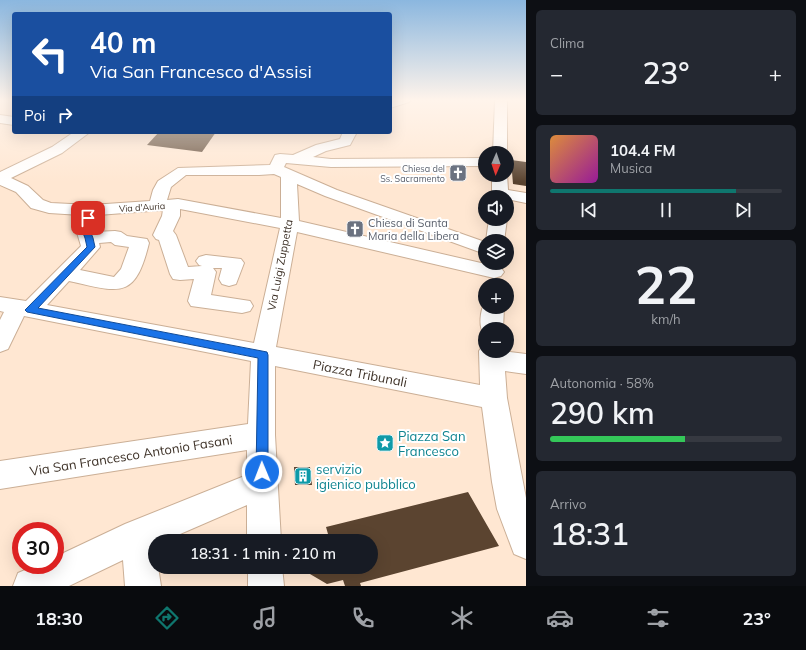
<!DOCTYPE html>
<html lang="it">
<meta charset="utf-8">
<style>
:root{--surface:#171b24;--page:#242831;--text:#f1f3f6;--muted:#9ea1a6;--line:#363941;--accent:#0f766e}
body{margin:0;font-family:Mulish,sans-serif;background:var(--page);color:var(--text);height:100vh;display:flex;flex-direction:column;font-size:15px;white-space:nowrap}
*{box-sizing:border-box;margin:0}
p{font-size:13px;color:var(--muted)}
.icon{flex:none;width:22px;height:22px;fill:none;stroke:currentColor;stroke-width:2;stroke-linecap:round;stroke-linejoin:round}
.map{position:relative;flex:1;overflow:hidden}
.side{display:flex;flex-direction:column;gap:10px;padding:10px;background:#0d0f14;width:280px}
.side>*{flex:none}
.guide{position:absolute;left:12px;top:12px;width:380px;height:122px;border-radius:4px;box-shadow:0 4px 16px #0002;background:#1a4fa0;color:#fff;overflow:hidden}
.needle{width:26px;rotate:182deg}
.tools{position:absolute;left:478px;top:146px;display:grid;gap:8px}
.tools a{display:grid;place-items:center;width:36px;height:36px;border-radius:50%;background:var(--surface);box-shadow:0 4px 16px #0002;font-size:20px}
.speed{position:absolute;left:12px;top:522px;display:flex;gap:8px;font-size:20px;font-weight:700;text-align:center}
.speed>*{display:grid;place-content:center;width:52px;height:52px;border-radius:50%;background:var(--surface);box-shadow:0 4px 16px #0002;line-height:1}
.speed .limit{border:6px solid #d22;background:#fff;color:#111}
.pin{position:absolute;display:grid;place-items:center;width:34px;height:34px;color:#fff;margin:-17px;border-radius:8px;box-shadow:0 2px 6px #0006}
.me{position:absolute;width:44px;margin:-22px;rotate:359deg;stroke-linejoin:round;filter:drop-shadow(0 0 3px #0008)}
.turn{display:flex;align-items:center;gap:14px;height:84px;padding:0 12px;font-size:18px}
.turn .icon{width:52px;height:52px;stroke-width:2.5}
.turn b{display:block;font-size:28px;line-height:34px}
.then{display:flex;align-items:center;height:38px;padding:0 12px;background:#0003;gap:8px;font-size:15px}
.big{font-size:30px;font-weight:600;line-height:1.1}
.side .widget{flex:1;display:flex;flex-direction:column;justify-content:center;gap:6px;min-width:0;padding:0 14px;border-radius:6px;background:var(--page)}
.side .dial{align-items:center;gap:0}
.dial b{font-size:52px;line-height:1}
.song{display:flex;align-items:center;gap:12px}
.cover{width:48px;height:48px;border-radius:6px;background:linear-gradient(135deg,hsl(30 70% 55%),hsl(300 70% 35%))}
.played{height:4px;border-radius:2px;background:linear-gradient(90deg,var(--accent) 80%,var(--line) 80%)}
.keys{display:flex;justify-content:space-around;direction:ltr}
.heat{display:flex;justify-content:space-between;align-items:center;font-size:22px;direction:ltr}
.charge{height:6px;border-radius:3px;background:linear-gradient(90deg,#34c759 58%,var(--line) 0)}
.trip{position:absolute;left:148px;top:534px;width:230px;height:40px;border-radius:20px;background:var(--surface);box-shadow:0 4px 16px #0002;font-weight:600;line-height:40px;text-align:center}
.menu{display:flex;height:64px;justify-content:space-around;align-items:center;background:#090b0e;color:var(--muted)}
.menu .icon{width:28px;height:28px}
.menu .active{color:var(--accent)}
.menu b{font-size:18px;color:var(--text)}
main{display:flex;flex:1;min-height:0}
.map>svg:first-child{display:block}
</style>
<main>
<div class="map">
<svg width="526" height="586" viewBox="0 0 526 586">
<rect width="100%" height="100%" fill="#ffe7d2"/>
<g fill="#5b4430">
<path d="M159,132H216L202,152L147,145Z"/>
<path d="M511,160L526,162V186L513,184Z"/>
<path d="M294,467H310L312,485H295Z"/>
<path d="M468,492L499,546L360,583L361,586H345L343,580L327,584L298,567H371V541H330L326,527Z"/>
</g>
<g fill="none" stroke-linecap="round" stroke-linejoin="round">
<defs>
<g id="minor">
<path d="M390,100H411L409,102L390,108Z"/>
<path d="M495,100H507V153H493Z"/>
<path d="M0,115L14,117V125L0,123Z"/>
<path d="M74,132H90L62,153L11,178L28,186L43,200L51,203L91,205L150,201L153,190L158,181L178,168L270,165L275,155L280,154L293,155L316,145L340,139L343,132H357L350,145L326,151L313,157L331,159L485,158V166L331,167L286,163L284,167L337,190L485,242V254L325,196L297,184L299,221L494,266L501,268L504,272L501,276L494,278L297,232L276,347L480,385L479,351L483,345L485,344V351H503L526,354V374L505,371L507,398L526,498V559L514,554L497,509L492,482L482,407L275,366V435L281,541H247V505L164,541H155V567H158L161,586H125L123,560L69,586H13L18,573L37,565H55V557L125,524L247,475V450L0,489V461L248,424L251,361L24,316L8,349L0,352V320L4,312L0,311V297L26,301L81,246L76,229L81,215L49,213L31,208L16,192L0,185V172L52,147ZM274,174L281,177V218L178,199L167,200L171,187L186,175H259ZM180,209L280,228L254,343L47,305L69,281C119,292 135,301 149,243L147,239L127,236L121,232L115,231L95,232L94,229L98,215L163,210L162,216L153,235L156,239L159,240L170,274L173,279L180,280L194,279L188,301L191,306L242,313L250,311L253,306L250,301L211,295L216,272L213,268H222L219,279L222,284L229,286L236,284L244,263L241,259L206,255L199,257L196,261L199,265L202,266L188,267L176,235L173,231L180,216ZM111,242L115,245L129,247L121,269L114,277L80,270L100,247L99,243Z"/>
<path d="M507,174L508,190L526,193V203L507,199V197H492V175Z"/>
<path d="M489,219H507L504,241H486Z"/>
<path d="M485,302V307H504L503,329H485V335C478,328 480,311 485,302Z"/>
<path d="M248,567H282L284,586H248Z"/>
</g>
</defs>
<use href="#minor" stroke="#cbaf96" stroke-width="2"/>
<use href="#minor" fill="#fff" fill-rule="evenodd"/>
</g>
<linearGradient id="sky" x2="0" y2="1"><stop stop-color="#8bb7df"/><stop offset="0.55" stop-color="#fff4eb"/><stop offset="1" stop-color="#fff4eb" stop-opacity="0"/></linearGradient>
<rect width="526" height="182" fill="url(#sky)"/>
<path fill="#1a73e8" stroke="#114b97" d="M86,216H88L92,218L89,228L93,238L95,247L38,308L267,352L268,355V472L267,476L262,478L257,476L256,472L258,358L27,312L25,310L27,308L87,247L85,238L81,228Z"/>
<defs>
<symbol id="church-square" viewBox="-11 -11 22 22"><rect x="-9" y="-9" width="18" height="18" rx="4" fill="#6b7280" stroke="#fff"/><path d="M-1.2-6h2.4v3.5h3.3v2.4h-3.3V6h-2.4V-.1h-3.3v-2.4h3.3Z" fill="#fff"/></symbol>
<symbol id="sight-square" viewBox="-11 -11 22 22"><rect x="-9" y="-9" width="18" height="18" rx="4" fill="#0f9aa8" stroke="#fff"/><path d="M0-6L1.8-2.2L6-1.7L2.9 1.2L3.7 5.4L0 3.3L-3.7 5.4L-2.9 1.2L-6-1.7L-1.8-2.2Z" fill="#fff"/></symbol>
<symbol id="building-square" viewBox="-11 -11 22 22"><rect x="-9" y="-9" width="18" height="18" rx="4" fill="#0f9aa8" stroke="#fff"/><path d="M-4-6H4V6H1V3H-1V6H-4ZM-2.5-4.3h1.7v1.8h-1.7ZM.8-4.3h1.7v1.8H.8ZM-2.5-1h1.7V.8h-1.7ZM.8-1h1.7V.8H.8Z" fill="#fff"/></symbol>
</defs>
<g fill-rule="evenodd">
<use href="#church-square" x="448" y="163" width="20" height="20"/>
<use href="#church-square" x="345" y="219" width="20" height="20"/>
<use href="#sight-square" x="375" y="433" width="20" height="20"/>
<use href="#building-square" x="293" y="466" width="20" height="20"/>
</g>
<g text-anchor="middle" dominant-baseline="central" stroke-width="4" stroke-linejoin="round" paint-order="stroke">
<g font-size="9" fill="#5b616d" stroke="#fff" text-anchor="end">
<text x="445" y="168">Chiesa del<tspan x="445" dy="10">Ss. Sacramento</tspan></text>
</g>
<g font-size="9" fill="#3e3228" stroke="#fff">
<text transform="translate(142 207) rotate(-4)">Via d'Auria</text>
</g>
<g font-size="11" fill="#5b616d" stroke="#fff" text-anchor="start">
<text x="368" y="223">Chiesa di Santa<tspan x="368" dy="13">Maria della Libera</tspan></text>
</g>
<g font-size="11" fill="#3e3228" stroke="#fff">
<text transform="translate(280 265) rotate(-79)">Via Luigi Zuppetta</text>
</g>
<g font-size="13" fill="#3e3228" stroke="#fff">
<text transform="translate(360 373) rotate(11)">Piazza Tribunali</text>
<text transform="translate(131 455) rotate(-9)">Via San Francesco Antonio Fasani</text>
</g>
<g font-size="13" fill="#0d838f" stroke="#fff" text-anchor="start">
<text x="398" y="436">Piazza San<tspan x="398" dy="15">Francesco</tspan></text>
<text x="316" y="469">servizio<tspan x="316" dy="15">igienico pubblico</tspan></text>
</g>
</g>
</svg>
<div class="tools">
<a><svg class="needle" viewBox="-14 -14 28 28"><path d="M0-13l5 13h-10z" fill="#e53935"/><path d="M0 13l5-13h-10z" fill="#9ea1a6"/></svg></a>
<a><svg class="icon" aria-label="sound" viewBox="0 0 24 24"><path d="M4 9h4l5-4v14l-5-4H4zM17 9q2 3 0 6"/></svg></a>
<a><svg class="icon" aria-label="layers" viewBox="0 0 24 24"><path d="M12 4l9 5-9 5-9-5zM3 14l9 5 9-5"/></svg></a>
<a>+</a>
<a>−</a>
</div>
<div class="speed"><div class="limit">30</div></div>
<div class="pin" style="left:88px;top:218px;background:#d93025"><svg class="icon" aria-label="arrive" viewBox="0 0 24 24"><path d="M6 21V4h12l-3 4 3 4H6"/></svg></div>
<svg class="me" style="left:262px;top:472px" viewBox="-20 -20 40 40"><circle r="17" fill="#1a73e8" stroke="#fff" stroke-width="3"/><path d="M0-11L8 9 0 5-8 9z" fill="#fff"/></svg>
<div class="trip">18:31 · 1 min · 210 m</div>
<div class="guide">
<div class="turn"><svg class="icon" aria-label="left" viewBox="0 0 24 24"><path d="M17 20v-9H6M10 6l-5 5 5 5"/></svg><div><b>40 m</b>Via San Francesco d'Assisi</div></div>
<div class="then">Poi<svg class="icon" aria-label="right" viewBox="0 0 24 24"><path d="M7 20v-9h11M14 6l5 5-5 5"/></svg></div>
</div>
</div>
<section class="side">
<div class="widget"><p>Clima</p>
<div class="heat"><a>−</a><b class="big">23°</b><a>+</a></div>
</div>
<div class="widget">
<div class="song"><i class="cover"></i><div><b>104.4 FM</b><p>Musica</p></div></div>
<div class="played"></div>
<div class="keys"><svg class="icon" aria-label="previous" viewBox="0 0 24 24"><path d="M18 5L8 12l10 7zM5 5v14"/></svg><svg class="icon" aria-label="pause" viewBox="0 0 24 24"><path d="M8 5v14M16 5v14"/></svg><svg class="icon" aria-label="next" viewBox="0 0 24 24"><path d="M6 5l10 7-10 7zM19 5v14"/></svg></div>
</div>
<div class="widget dial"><b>22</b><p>km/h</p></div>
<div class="widget"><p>Autonomia · 58%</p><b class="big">290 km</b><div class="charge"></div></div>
<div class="widget"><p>Arrivo</p><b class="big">18:31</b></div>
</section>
</main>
<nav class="menu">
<b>18:30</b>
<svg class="icon active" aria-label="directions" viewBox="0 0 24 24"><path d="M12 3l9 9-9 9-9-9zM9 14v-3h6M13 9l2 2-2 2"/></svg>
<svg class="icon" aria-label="music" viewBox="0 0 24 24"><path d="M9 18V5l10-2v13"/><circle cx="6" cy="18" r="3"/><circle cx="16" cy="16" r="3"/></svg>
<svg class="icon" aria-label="phone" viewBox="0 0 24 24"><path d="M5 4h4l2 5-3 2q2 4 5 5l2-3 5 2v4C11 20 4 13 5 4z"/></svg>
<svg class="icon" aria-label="climate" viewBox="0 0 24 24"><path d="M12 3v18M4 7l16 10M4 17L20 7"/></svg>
<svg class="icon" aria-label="car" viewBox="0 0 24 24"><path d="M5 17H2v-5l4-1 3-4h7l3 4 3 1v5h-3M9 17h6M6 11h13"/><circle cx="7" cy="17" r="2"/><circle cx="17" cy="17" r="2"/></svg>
<svg class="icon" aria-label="filters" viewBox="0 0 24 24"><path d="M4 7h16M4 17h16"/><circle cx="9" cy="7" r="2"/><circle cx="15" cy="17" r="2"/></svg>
<b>23°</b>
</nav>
